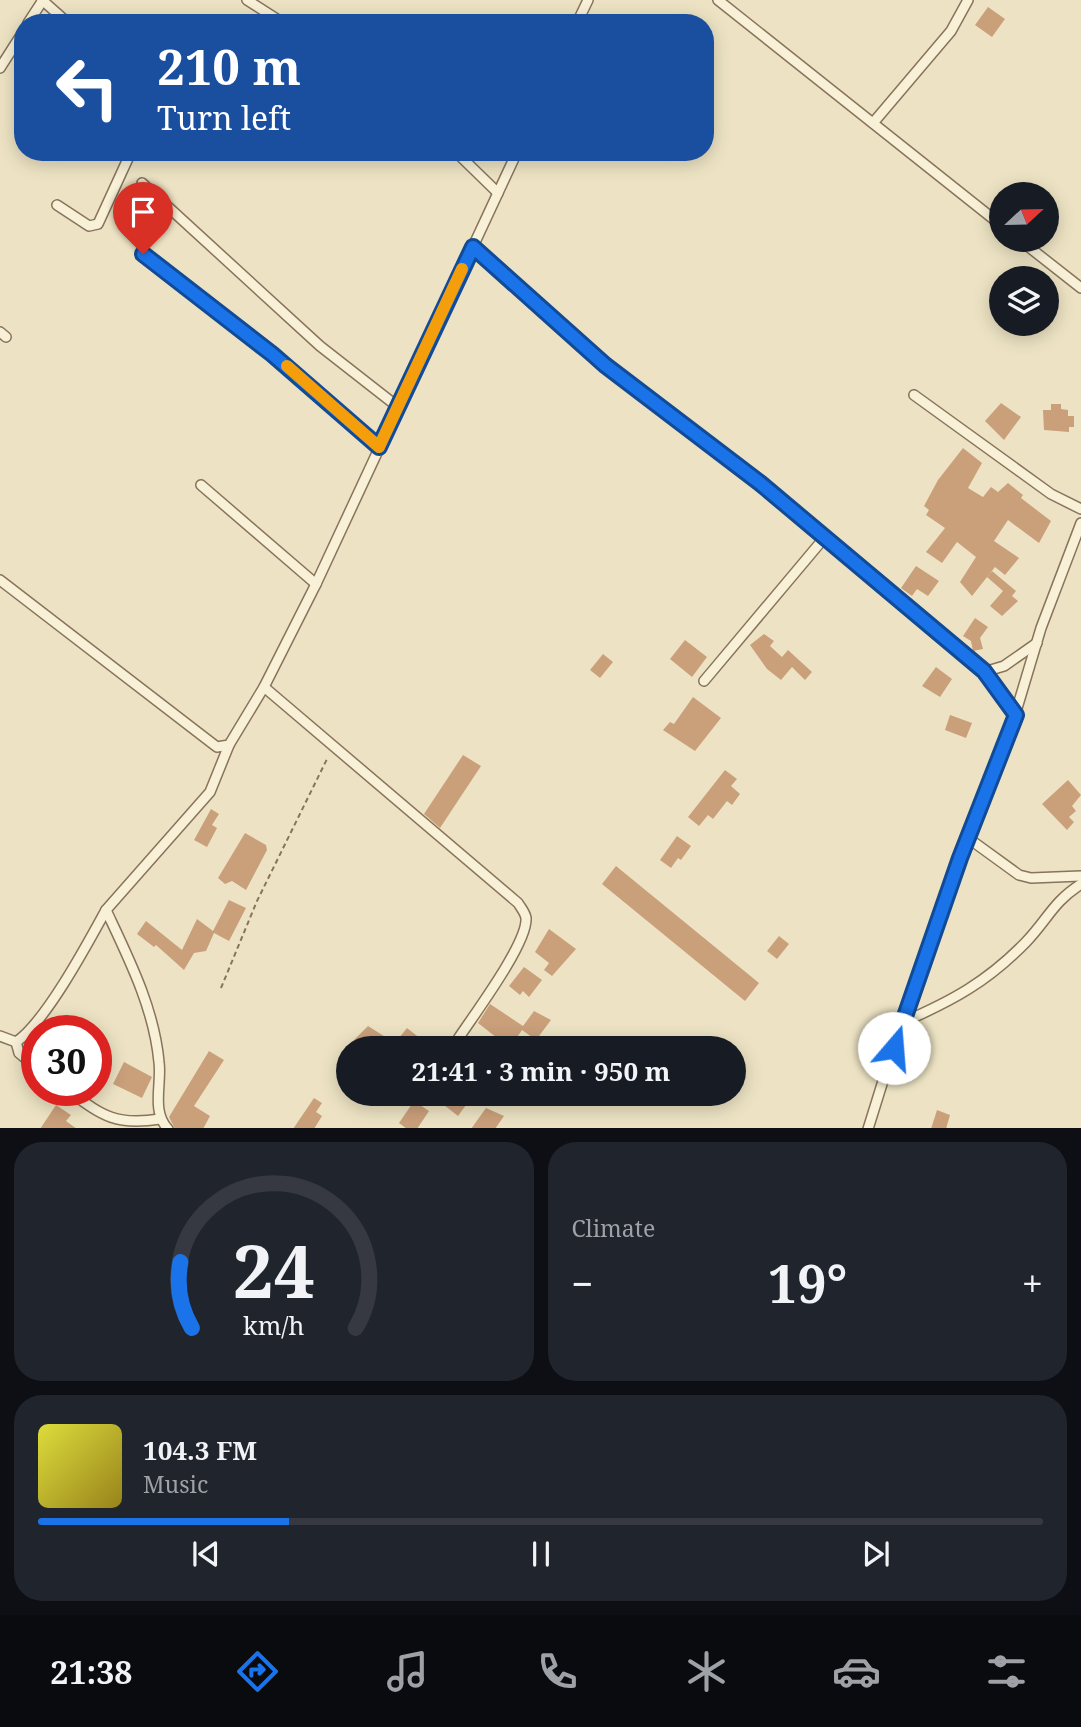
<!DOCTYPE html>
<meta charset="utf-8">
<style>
:root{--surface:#171b24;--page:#20242c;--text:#f1f3f6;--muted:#9ea1a6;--line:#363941;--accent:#1a73e8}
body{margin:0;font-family:"Noto Serif",serif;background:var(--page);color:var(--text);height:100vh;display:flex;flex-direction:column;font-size:26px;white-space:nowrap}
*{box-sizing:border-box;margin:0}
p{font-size:23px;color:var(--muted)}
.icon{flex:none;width:38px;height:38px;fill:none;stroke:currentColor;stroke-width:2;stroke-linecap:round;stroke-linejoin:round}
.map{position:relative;height:1128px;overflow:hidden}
.side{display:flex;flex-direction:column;gap:14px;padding:14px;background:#0d0f14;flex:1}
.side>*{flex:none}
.hud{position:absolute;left:14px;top:14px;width:700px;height:147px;border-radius:28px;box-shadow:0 4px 18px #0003;background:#1a4fa0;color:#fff;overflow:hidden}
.needle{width:46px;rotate:68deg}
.tools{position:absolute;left:989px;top:182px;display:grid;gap:14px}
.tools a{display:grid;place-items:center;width:70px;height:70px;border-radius:50%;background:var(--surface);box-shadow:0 4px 18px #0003;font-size:35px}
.speed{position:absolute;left:21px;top:1015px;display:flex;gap:14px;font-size:35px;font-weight:700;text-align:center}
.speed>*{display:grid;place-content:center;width:91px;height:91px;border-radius:50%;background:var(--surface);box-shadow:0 4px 18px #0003;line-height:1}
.speed .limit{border:10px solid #d22;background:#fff;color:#111}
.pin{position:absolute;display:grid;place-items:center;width:60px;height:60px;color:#fff;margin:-72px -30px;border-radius:50% 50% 50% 0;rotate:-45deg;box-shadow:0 0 7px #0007}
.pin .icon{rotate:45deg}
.me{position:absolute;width:77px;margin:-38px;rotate:18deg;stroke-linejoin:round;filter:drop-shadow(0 0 5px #0008)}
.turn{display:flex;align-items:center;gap:24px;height:147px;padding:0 28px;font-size:32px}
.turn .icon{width:91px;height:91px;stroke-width:2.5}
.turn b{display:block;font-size:49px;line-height:60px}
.big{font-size:52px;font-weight:700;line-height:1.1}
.side .tile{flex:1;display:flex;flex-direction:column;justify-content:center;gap:10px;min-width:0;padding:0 24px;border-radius:28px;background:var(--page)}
.side .dial{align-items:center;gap:0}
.dial svg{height:182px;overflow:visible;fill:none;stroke:var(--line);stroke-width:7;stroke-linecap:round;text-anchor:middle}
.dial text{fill:var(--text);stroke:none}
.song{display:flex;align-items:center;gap:21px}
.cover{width:84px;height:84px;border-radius:10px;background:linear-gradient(135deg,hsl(60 70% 55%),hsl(50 70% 35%))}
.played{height:7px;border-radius:4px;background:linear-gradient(90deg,var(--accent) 25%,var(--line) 25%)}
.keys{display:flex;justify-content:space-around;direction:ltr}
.heat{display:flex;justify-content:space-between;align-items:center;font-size:38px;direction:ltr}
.side .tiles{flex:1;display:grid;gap:14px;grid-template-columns:1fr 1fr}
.tile:last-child{grid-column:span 2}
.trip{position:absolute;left:336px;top:1036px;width:410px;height:70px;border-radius:35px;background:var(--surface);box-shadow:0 4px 18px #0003;font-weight:700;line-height:70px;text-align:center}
.tab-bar{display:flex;height:112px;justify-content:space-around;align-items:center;background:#090b0e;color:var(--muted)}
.tab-bar .icon{width:49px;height:49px}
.tab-bar .active{color:var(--accent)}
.tab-bar b{font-size:32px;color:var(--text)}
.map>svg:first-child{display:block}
</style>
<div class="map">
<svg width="1081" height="1129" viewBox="0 0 1081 1129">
<rect width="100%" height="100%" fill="#ede3c4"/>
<g fill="#caa07b">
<path d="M988,7L1005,19L992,37L975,25Z"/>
<path d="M1001,403L1021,417L1004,440L985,421Z"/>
<path d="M1051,404H1061V409L1068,410V416H1074V427H1069V432L1044,430L1043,410H1051Z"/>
<path d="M963,448L982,463L968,488L983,497L991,487L998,492L1008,483L1023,495L1021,498L1051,521L1039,543L1008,520L994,541L1019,558L1005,575L995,567L972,596L960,582L976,557L957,542L942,563L926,552L945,528L926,515L929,510L924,506L938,480Z"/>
<path d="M916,566L939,581L928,596L917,589L912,596L901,588Z"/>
<path d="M992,571L1016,591L1012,596L1018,601L1002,616L990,606L1003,591L987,577Z"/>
<path d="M975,618L988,627L980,638L983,649L973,651L971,641L963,636Z"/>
<path d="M764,634L774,641L770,646L782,657L788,650L812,672L805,680L792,667L781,680L767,669L750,645Z"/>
<path d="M685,640L707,657L692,677L670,659Z"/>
<path d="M603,654L613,662L600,678L590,670Z"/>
<path d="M936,667L952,679L940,697L922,686Z"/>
<path d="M693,697L721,718L695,751L663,730L670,722L674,724Z"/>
<path d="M950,715L972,723L966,738L945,730Z"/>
<path d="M463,755L481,766L440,828L424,814Z"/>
<path d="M725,770L737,779L731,786L740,794L732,805L727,801L713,819L708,815L699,826L688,817Z"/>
<path d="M1068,780L1081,795L1072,806L1076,811L1069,817L1074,822L1067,830L1042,804Z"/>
<path d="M211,809L219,814L212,825L217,828L207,847L194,840Z"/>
<path d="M245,833L266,845L267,850L246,890L232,881L225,884L218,878Z"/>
<path d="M677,836L691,846L681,860L678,858L671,868L660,860Z"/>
<path d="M616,866L759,983L745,1001L602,884Z"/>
<path d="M229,900L246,908L229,941L214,933L206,951L194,953L184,970L156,945L154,947L137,934L146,921L182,950L197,919L213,931Z"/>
<path d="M549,929L576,949L552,976L544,970L549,963L535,952Z"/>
<path d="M779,936L789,944L777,959L767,951Z"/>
<path d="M524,967L542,980L529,997L523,991L520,995L509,986Z"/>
<path d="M490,1004L523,1026L534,1011L551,1020L536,1040L522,1030L510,1048L478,1023Z"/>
<path d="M368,1026L395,1043L407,1028L421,1039L413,1048H360L352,1042Z"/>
<path d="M209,1051L224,1060L194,1106L210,1116L203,1129H175L169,1117Z"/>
<path d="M124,1062L152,1077L142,1098L113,1084Z"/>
<path d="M452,1094H474L458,1116L444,1105Z"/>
<path d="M314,1098L322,1103L316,1112L322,1116L314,1129H293Z"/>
<path d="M414,1101L429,1111L417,1129H407L399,1123Z"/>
<path d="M56,1105L71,1115L66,1121L77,1129H40Z"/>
<path d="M486,1108L504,1116L495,1129H471Z"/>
<path d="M937,1110L950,1115L946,1129H931Z"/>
</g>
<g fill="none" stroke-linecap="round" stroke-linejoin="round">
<defs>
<g id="minor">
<path d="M42,0L68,23"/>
<path d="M247,0L283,23"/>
<path d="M718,0L1001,225"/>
<path d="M28,23L43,0"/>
<path d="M577,23L588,0"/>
<path d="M0,68L23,32"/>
<path d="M873,123L951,31L968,0"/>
<path d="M456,152L498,193"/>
<path d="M142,183L320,346L398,407"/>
<path d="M57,205L89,226L98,224L131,152"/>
<path d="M1020,240L1081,288"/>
<path d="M473,247L605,364L760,483L984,672L1015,715"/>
<path d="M143,254L255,340L379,447"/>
<path d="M0,332L6,337"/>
<path d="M914,395L1051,494L1081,509"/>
<path d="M201,485L316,584"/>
<path d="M0,580L213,744L217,747L229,745L264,687L316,584L517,152"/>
<path d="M984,672L1004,666L1037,643"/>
<path d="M704,681L825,537"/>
<path d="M264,687L518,903C521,908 525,912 526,918C528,943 473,1016 458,1039"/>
<path d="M968,838L1019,875L1031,878L1081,876"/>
<path d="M901,1023C952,1001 987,982 1026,942C1048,919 1053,902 1081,884"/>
<path d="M0,1036L16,1042C45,1023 88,943 106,910"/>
<path d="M16,1042L19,1053L37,1068"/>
<path d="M67,1090C103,1116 115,1126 160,1119"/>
<path d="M168,1129C151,1111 162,1084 159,1062C154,1008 129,959 106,910L210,792L229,745"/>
<path d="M868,1129L901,1023L960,858L1015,715L1041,628L1081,523"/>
</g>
</defs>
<use href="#minor" stroke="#87745b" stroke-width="12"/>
<path stroke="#87745b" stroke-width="2" stroke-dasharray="5 3.5" stroke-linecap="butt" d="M221,988L257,901L328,757"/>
<use href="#minor" stroke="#f8f0d7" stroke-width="9"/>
</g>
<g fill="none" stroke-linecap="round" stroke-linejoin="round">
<defs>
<path id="route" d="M143,254L272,354L379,447L473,247L605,365L760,483L984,671L1016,715L960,858L894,1048"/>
</defs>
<use href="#route" stroke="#114b97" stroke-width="18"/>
<use href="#route" stroke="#1a73e8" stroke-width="12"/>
<path stroke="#f59e0b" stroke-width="12" d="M287,366L379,447L462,269"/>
</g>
</svg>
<div class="tools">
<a><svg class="needle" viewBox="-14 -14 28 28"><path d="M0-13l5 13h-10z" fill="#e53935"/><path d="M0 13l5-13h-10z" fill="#9ea1a6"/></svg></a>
<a><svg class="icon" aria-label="layers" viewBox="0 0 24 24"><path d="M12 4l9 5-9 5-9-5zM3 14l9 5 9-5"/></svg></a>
</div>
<div class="speed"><div class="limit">30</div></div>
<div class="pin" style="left:143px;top:254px;background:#d93025"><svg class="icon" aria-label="arrive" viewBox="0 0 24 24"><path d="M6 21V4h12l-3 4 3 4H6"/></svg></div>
<svg class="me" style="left:894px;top:1048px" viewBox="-20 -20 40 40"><circle r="19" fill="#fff"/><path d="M0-13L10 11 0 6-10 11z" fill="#1a73e8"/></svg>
<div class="trip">21:41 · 3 min · 950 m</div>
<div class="hud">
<div class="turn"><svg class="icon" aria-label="left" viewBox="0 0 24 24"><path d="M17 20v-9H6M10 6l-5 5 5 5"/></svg><div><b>210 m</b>Turn left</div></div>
</div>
</div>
<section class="side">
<div class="tiles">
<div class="tile dial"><svg viewBox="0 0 100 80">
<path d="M14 69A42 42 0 1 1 86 69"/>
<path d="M14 69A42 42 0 0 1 9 40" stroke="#1a73e8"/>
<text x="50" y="56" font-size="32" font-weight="700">24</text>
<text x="50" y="72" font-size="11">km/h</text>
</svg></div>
<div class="tile"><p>Climate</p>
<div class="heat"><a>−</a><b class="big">19°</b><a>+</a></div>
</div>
<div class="tile">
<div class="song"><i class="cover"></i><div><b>104.3 FM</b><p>Music</p></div></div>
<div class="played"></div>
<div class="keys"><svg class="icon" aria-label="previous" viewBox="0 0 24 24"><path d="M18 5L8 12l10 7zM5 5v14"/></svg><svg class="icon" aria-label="pause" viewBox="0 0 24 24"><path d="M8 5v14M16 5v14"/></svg><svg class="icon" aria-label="next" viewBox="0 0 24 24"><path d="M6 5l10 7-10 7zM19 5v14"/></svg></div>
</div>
</div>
</section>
<nav class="tab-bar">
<b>21:38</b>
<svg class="icon active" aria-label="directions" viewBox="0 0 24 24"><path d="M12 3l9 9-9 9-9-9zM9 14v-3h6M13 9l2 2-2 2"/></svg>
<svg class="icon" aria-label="music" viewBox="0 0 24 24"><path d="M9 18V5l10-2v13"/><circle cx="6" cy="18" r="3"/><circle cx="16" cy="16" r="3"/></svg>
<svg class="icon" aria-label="phone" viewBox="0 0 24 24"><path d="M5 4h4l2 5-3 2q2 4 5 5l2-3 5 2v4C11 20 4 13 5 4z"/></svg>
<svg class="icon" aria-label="climate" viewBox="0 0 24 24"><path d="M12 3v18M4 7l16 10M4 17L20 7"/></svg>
<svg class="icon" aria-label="car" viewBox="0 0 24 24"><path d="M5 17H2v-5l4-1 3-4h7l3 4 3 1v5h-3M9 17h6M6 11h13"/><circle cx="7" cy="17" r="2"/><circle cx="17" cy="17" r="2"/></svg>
<svg class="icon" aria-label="filters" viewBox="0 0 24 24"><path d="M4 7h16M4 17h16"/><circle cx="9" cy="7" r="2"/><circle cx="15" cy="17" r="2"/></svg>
</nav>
